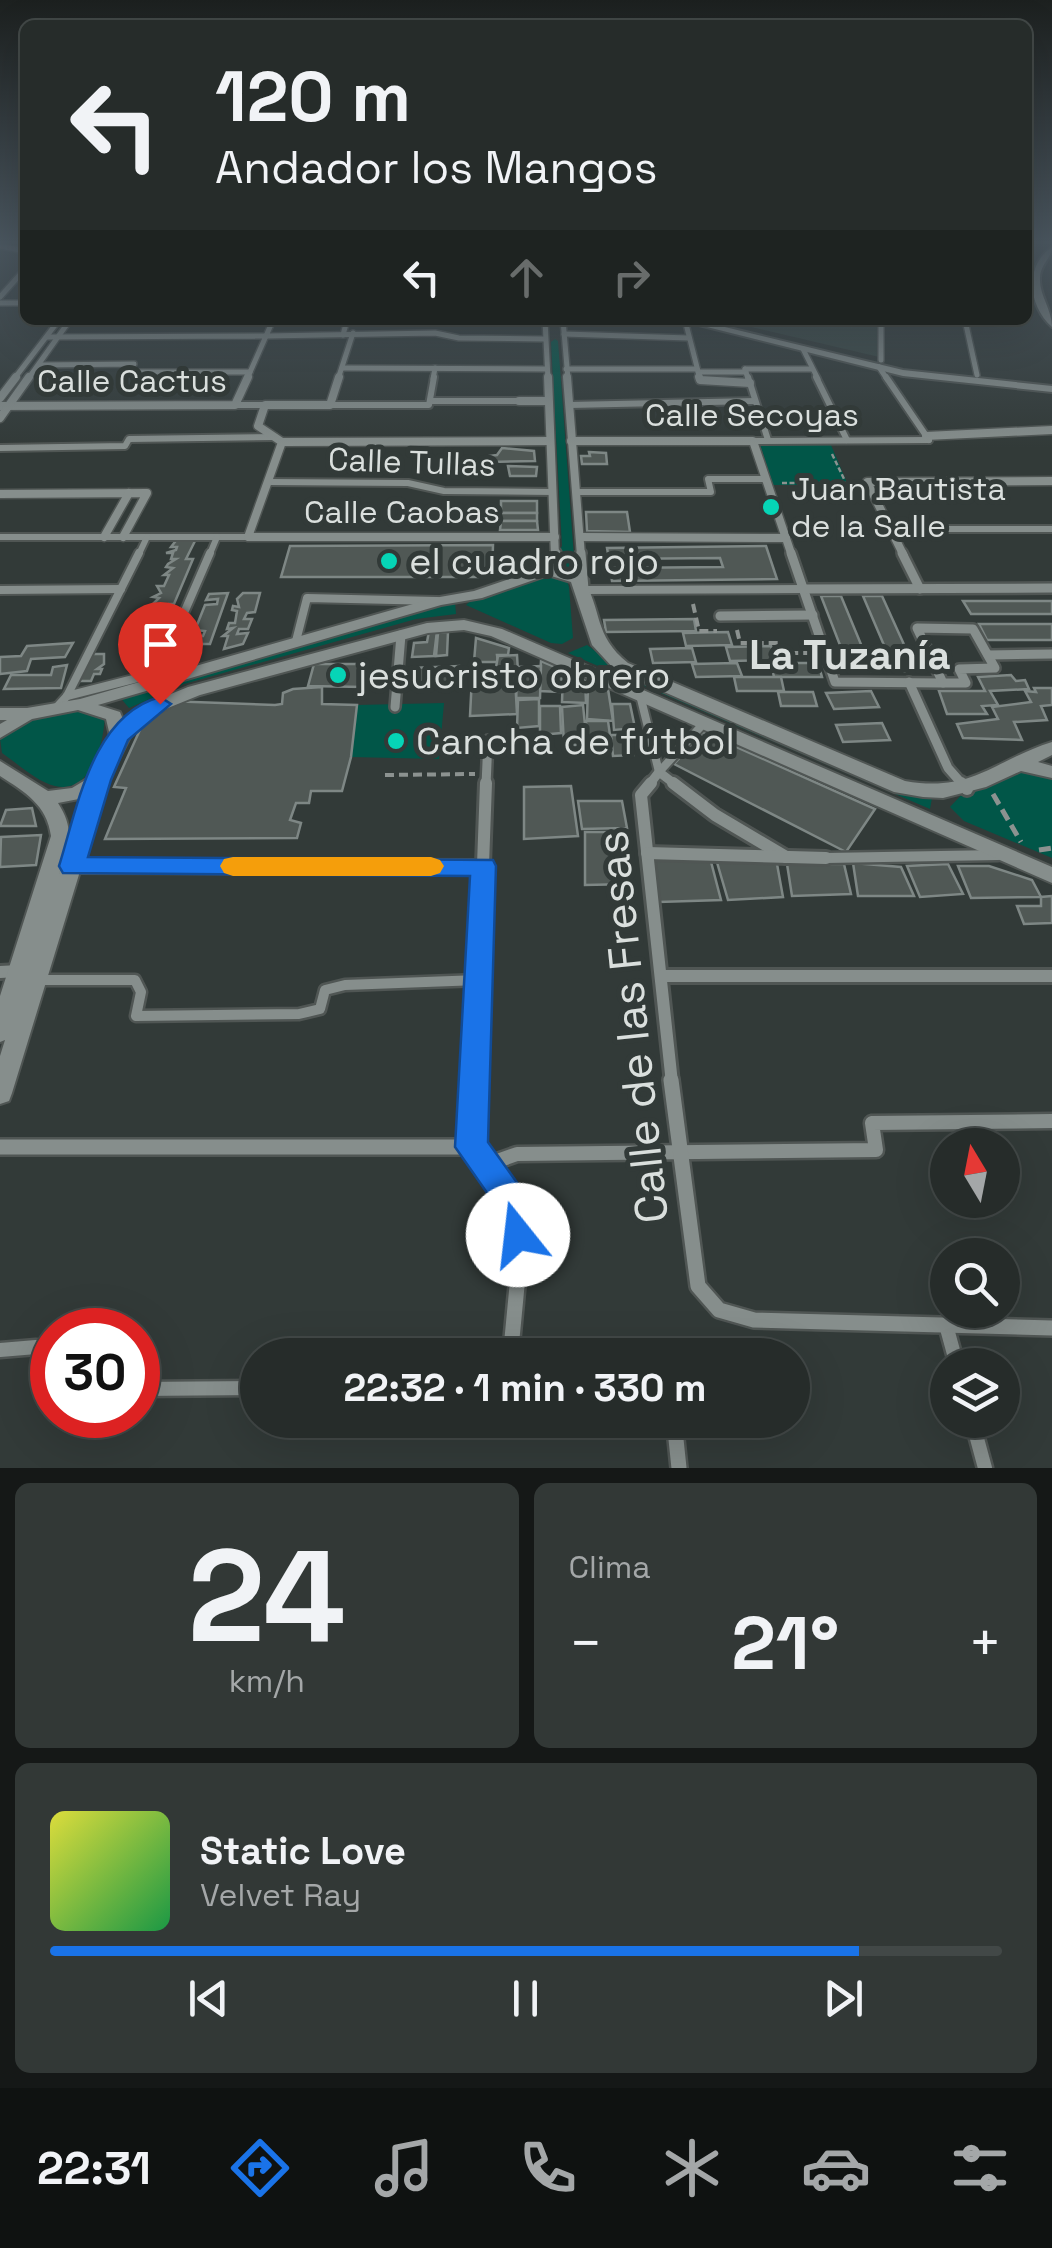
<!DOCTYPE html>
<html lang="es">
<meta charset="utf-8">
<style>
:root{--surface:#262c2a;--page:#323836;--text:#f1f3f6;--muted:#a4a7a8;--line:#424847;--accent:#1a73e8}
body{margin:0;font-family:"Space Grotesk",sans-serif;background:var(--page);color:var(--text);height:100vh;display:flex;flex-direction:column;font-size:38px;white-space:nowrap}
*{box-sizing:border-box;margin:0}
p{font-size:32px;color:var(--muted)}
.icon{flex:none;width:55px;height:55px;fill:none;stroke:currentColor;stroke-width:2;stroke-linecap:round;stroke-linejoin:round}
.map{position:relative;height:1468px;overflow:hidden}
.panel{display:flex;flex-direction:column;gap:15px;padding:15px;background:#151817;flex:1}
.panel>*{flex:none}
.top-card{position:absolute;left:20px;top:20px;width:1012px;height:305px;border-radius:15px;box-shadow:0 10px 40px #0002,0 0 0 2px var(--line);background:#262c2a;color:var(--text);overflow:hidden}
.needle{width:65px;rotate:350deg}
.controls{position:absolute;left:930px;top:1128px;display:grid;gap:20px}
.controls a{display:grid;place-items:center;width:90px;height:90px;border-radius:50%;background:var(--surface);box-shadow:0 10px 40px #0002,0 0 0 2px var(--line);font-size:50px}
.speed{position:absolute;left:30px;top:1308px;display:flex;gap:20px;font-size:50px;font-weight:700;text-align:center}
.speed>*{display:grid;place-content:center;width:130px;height:130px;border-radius:50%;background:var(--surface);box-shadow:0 10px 40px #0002,0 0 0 2px var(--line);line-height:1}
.speed .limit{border:15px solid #d22;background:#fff;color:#111}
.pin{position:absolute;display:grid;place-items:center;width:85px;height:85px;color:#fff;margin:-102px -42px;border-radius:50% 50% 50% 0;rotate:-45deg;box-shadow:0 0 10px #0007}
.pin .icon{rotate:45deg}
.me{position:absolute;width:110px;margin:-55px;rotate:344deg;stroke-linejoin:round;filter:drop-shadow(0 0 8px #0008)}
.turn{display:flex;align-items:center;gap:35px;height:210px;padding:0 30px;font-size:45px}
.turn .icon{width:130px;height:130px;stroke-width:2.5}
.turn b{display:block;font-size:70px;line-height:85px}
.lanes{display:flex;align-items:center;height:95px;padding:0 30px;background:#0003;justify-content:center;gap:50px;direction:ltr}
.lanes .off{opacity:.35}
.big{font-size:75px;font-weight:700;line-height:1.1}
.panel .card{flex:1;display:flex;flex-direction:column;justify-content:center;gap:15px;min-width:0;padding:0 35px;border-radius:15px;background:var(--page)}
.panel .dial{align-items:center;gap:0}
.dial b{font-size:130px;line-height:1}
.song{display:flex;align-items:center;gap:30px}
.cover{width:120px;height:120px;border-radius:15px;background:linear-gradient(135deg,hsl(60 70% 55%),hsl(140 70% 35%))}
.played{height:10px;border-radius:5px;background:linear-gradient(90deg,var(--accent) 85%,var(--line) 85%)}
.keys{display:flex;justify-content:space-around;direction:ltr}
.heat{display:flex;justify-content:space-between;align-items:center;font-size:55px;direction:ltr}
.panel .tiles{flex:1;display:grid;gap:15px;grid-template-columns:1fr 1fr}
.card:last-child{grid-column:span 2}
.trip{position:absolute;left:240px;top:1338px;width:570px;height:100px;border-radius:50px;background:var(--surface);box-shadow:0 10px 40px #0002,0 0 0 2px var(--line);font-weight:700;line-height:100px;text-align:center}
.tab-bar{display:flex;height:160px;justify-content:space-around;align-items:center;background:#0f1211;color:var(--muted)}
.tab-bar .icon{width:70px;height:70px}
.tab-bar .active{color:var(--accent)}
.tab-bar b{font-size:45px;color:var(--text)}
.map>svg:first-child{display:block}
</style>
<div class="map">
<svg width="1052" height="1468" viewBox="0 0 1052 1468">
<rect width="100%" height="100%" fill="#323a38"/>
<path fill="#394743" d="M721,320H878L879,357Z"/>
<g fill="#015648">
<path d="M555,339L558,341L575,571L550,568L562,546L551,342Z"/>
<path d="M758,438H828L848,485H773Z"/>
<path d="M550,577L567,581L569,587L573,638L562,644L551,643L466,605L477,595Z"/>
<path d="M455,602L456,614L416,619L184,684L129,708L119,696Z"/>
<path d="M587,645L613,664L897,782L934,787L930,809L568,653Z"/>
<path d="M444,703L439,759L351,757L357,705Z"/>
<path d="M81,704L105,711C105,739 93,795 55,786C37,782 17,763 2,753L0,738L27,714Z"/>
<path d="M1018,764L1052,773V858L964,821L950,807L967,789Z"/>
</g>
<g fill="#505855" stroke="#7e8785" stroke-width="2.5">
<path d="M502,448L534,451L535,461L491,462L489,456L497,455Z"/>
<path d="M589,452L606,453L607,464H582L581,456H590Z"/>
<path d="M508,466L537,467L536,476H510Z"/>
<rect x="501" y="501" width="36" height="12"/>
<path d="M586,512H627L630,532L587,531Z"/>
<rect x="501" y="513" width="36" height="8"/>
<path d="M501,521H537L538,530H500Z"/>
<path d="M178,538L196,539L186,559H193L174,604H169L158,628H164L153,654L133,653V641L141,638H135L146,627L138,621L147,613L141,612L143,609H148L159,598L153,597L161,593L157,586H164L169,575H164L173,568L166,567L168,564L176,559H171L173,553H166L176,550L177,547H171Z"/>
<path d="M493,545L492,577H281L290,546Z"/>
<path d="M766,546L777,579L612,581L610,568L723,567L720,558L609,559L607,548Z"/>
<path d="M228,593L210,644H190L193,636H203L205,631L195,630L205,605L217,604L218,599L206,600L209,594Z"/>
<path d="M243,593H260L255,612L247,613L244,619H252L248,629H239L237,634L248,633L243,644L224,649L228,636H223L233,628L227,629L229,623H235L237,611L232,610L233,606L239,607L237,599Z"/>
<path d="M821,596H841L872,671H850Z"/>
<path d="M863,596H882L916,671H895Z"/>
<path d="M963,601H1052V614H971Z"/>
<path d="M694,619L696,631L606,632L604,620Z"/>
<path d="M979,624H1052V640H987Z"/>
<path d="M429,631H437L434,656L412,657L414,643L427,642Z"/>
<path d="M448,632L447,655L436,656L438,633Z"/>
<path d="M728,632L732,645L686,646L683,633Z"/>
<path d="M476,638L509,648L508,655H497L498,662H474Z"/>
<path d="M73,643L65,657L31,659L27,671L0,674V657L21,656L27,646Z"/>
<path d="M771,646L776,660L730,661L726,647Z"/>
<path d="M692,648L696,662L653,663L650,649Z"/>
<path d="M89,654H104V664L97,669H102L100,674H94L91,681H75Z"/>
<path d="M517,655L518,672L495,673L498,656Z"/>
<path d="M541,661L562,670L561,692L539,691Z"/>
<path d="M737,663L742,676L696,677L692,664Z"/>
<path d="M771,663H818L822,677H774Z"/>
<path d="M314,664H366L364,687L308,686Z"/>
<path d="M67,665L61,688L4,689L11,675H51L53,667Z"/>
<path d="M459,666V685L410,686L412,668Z"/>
<path d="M541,666L540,698H516L518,667Z"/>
<path d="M563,674L585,678L586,703L562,702Z"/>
<path d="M1011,675L1016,681L1025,680L1029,689L990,691L998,705L982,706L987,714H947L939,691H985L978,677Z"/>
<path d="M472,677H515L517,714L470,716Z"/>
<path d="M734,677H781L784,691H737Z"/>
<path d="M596,685L608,689L613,721L587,719L588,686Z"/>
<path d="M322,687V704L357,705L351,757L342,791H311L309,803H296L290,820L301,823L297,838L105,839L126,788L114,787L144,721L167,701L275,705L282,704L283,693L293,689Z"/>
<path d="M1034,688H1052V705L1041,706L1047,720L1014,722L1022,740L963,738L957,724L998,719L992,707L1031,702L1025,691L1036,692Z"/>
<path d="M871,691L879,707L834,709L826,693Z"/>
<path d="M778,692H813L817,706H781Z"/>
<path d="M539,699V726L517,728L518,700Z"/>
<path d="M612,704H630L635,728L614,730Z"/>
<path d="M583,705L587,745H564L562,707Z"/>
<path d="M540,706H560L561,733L540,735Z"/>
<path d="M586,721H608L612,749H587Z"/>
<path d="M882,723L890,740L843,742L836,725Z"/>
<path d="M636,729L638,739L629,740L633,755L613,756L611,735H627L626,730Z"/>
<path d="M703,732L875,809L846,852L674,764Z"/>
<path d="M571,786L578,836L524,839V787Z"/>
<path d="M578,801H622L627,828L582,829Z"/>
<path d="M32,808L36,826H0L6,810Z"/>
<path d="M585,832H627L631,884L585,885Z"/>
<path d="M41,835L36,865L0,867L1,837Z"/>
<path d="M653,857L710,858L721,900L659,902Z"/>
<path d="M716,859L777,864L783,897L728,900Z"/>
<path d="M853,863L901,867L914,896H858Z"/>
<path d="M787,864H844L851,894L792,896Z"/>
<path d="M948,864L963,894L920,897L907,866Z"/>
<path d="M958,866H989L1032,880L1041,897L971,898Z"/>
<path d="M1052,896V923L1024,924L1017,906H1041V897Z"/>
</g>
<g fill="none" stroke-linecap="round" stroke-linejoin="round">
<defs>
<path id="service-far1" d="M850,320L852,324"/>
<path id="service" d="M296,641L307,598L437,601"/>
<g id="pedestrian-far4">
<path d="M273,320L266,336L435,333L459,338L545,339"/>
<path d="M564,334L689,338"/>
<path d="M343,335L347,320"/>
<path d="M803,349L818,379"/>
<path d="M39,365L134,364L128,372H250"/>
<path d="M879,367L887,379"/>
<path d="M745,369L748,379"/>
<path d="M433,379L435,368"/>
</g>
<g id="pedestrian-far3">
<path d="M748,377L768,440"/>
<path d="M816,377L847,440"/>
<path d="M886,377L929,440"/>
<path d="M430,401H519"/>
<path d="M235,405H265"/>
<path d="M330,405H429L434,377"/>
<path d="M569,405L755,401"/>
<path d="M753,441L929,440"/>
<path d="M0,448L125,446L129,439L275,437"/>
<path d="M268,482L408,483L444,491L553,492"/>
<path d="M576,492H711L708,479H766"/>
<path d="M890,529H1052"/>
<path d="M0,537H248"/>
<path d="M138,556L147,537"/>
<path d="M209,556L217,537"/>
</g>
<g id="pedestrian-far2">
<path d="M0,590L121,589"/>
<path d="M584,590L803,589"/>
<path d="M154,682L210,553"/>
<path d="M640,695L659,772"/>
<path d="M67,696L157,673"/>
<path d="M57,707L67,696L139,553"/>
<path d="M659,772L704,723"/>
</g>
<g id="pedestrian-far1">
<path d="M826,858L998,855"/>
<path d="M38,980H135L141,992L136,1016L299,1014L320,1009L325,990L345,985L479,980"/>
</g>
<g id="pedestrian">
<path d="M486,1165L517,1154L876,1150L872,1123L1052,1121"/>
<path d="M946,1325L957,1365"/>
<path d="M0,1350L36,1347L52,1357"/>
<path d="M293,1355L296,1351L428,1355"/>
<path d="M494,1355L511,1349"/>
<path d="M138,1389L258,1388"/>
<path d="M972,1420L985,1468"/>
</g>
<g id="minor-far4">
<path d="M0,246L25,251"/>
<path d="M0,297L25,269"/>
<path d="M0,303H25"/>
<path d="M545,320L548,379"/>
<path d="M563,320L568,379"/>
<path d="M685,320L700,379"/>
<path d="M881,320V360"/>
<path d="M965,320L977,375"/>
<path d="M47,337L266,336L247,379"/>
<path d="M342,368L547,369"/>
<path d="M566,369H697"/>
<path d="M745,369H812"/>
<path d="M698,372H746"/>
<path d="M14,379L59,320"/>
<path d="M28,379L70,320"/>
<path d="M338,379L353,333"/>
</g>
<g id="minor-far3">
<path d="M339,377L330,405H265L258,426L282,442L248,537H555"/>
<path d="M548,377L555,556"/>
<path d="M567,377L581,556"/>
<path d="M699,377L700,380L750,383"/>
<path d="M0,398L16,377"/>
<path d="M519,401H548"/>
<path d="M0,406L235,405L248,377"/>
<path d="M0,418L29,377"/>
<path d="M926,436L1052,430"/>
<path d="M571,441H753L792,556"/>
<path d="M282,442L550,441"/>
<path d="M0,494L147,493L123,537"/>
<path d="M104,537L129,493"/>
<path d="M580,537L786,538"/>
<path d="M904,556L867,482L1052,481"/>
</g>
<g id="minor-far2">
<path d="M581,553L584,589"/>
<path d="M791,553L835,682L943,683"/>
<path d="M902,553L920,589"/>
<path d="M548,570L556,553"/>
<path d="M803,589L1052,588"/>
<path d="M720,616L813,615"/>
<path d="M917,628L973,629L995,668L959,669L966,683H943Z"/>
<path d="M988,655L1052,654"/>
<path d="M909,682L948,768L963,785"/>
<path d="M395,707L401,635"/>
<path d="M486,785L488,740"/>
<path d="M649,785L659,772L676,785"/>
</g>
<g id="minor-far1">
<path d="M651,783L641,795L672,1083"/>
<path d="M673,783L715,815L786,857"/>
<path d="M961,783L967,789"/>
<path d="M647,853L826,858"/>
<path d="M69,866L483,867"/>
<path d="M0,972L19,971"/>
<path d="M661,976H1052"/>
<path d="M475,1083L486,783"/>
</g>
<g id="minor">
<path d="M475,1080L472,1147L516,1205L519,1265L511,1349"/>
<path d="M671,1080L698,1286L719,1310L754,1320L1052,1328"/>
<path d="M0,1147H472"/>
<path d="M674,1420L679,1468"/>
</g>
<g id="tertiary">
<path d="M1052,247C1051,259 1040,265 1040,278C1039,295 1052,309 1052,327C1028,306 1024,266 1052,247Z"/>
<path d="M679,320H696L903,370L1052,386V392L903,376Z"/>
<path d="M548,566L582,576C603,611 593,635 628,663L905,781C973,793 994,760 1052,742V755L1038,762L1052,766V778L1021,771L986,787L943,798L923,797L894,792L616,671L592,645L571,582L548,575L482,598L441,605L98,705L120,712L124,722L151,702L188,687L427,623L464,620L502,629L1052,867V883L491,636L464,630L428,633L200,695L163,710L139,726L130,737L108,780L12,1093L9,1101L0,1104V1056L5,1040L0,1042V996L51,836C47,805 25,792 0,776V761L48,791L72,788L92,776L111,740L106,719L78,710L32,719L0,738V724L7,720H0V708H27L80,699L434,598L474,591ZM84,798L59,874C68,845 76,831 58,803Z"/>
</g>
</defs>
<use href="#service-far1" stroke="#505654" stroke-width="6"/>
<use href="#service" stroke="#505654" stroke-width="12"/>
<use href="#pedestrian-far4" stroke="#505654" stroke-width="8"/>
<use href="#pedestrian-far3" stroke="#505654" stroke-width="10"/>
<use href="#pedestrian-far2" stroke="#505654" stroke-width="12"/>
<use href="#pedestrian-far1" stroke="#505654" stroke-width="15"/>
<use href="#pedestrian" stroke="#505654" stroke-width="19"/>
<use href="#minor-far4" stroke="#505654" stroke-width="8"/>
<use href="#minor-far3" stroke="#505654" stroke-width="11"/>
<use href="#minor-far2" stroke="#505654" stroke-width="14"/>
<use href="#minor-far1" stroke="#505654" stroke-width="18"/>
<use href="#minor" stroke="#505654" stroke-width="20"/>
<use href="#tertiary" stroke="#505654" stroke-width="4"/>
<g stroke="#8c9290" stroke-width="2.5" stroke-dasharray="5 2.5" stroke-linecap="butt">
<path d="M832,454L845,481"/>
<path d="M782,483H853"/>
</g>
<g stroke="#8c9290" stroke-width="4" stroke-dasharray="9 5" stroke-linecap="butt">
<path d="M693,604L699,631H717"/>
<path d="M737,630L740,643H778L781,653H810"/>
<path d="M385,775L475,774"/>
</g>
<g stroke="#8c9290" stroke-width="5" stroke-dasharray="12 6" stroke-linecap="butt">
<path d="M993,794L1021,842"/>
<path d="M1039,850L1052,848"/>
</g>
<use href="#service-far1" stroke="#868e8c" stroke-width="4"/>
<use href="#service" stroke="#868e8c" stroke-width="8"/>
<use href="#pedestrian-far4" stroke="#868e8c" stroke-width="5"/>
<use href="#pedestrian-far3" stroke="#868e8c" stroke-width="6"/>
<use href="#pedestrian-far2" stroke="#868e8c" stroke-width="8"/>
<use href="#pedestrian-far1" stroke="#868e8c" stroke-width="10"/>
<use href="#pedestrian" stroke="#868e8c" stroke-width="14"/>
<use href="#minor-far4" stroke="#868e8c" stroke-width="5"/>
<use href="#minor-far3" stroke="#868e8c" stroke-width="8"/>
<use href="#minor-far2" stroke="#868e8c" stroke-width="9"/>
<use href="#minor-far1" stroke="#868e8c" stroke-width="12"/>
<use href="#minor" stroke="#868e8c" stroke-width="15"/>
<use href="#tertiary" fill="#868e8c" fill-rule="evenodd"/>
</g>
<linearGradient id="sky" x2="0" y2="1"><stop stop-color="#1c201f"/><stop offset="0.54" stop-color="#49555e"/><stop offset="1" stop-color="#49555e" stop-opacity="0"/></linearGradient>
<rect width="1052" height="448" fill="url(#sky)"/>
<path fill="#1a73e8" stroke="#114b97" stroke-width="2.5" d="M160,697L171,704L128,740L111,780L88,857L493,860L496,866L488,1142L533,1205L535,1235L530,1248L518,1253L505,1248L500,1235L499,1210L455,1147L470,876L63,873L59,866C77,809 92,715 160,697Z"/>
<path fill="#f59e0b" d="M233,857H431L440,860L444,866L440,873L431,876H233L224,873L220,866L224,859Z"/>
<g fill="#06d5b6" stroke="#323a38" stroke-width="4">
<circle cx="771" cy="507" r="10"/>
<circle cx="389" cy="561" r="10"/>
<circle cx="338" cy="675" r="10"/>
<circle cx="396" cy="741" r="10"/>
</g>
<g text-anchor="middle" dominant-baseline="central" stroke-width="10" stroke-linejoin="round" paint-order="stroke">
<g font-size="32" fill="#dadfdd" stroke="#323a38">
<text x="132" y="381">Calle Cactus</text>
<text x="752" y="415">Calle Secoyas</text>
<text transform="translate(412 462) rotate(2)">Calle Tullas</text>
<text x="402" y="512">Calle Caobas</text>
</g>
<g font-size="32" fill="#dadfdd" stroke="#323a38" text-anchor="start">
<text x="791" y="489">Juan Bautista<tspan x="791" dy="37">de la Salle</tspan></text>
</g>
<g font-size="38" fill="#dadfdd" stroke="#323a38" text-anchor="start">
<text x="409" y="561">el cuadro rojo</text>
<text x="358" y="675">jesucristo obrero</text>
<text x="416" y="741">Cancha de fútbol</text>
</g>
<g font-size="40" font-weight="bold" fill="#dadfdd" stroke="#323a38">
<text x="850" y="655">La Tuzanía</text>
</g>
<g font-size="45" fill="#dadfdd" stroke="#323a38">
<text transform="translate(632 1027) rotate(-96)">Calle de las Fresas</text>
</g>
</g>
</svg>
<div class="controls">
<a><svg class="needle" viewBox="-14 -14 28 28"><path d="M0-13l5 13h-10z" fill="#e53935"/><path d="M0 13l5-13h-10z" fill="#a4a7a8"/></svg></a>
<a><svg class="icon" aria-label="search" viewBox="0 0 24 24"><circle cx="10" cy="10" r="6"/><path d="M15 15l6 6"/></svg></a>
<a><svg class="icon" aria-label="layers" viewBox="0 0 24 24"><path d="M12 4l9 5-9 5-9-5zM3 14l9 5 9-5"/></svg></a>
</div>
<div class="speed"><div class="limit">30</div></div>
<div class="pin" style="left:160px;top:704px;background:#d93025"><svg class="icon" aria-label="arrive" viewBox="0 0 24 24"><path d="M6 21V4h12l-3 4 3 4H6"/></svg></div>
<svg class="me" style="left:518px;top:1235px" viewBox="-20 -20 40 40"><circle r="19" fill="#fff"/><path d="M0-13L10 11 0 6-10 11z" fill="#1a73e8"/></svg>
<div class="trip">22:32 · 1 min · 330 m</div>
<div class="top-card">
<div class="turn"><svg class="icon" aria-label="left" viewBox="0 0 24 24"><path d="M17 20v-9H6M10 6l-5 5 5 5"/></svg><div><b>120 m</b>Andador los Mangos</div></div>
<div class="lanes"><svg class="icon" aria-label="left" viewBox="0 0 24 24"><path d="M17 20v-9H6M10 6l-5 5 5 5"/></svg><svg class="icon off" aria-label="ahead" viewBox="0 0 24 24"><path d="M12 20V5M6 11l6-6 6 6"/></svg><svg class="icon off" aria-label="right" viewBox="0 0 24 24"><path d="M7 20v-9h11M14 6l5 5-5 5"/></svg></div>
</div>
</div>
<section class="panel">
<div class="tiles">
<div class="card dial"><b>24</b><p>km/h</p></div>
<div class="card"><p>Clima</p>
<div class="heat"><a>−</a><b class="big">21°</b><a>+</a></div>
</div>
<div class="card">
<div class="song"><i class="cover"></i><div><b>Static Love</b><p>Velvet Ray</p></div></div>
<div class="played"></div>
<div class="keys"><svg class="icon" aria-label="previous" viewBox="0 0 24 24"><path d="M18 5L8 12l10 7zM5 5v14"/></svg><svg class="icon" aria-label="pause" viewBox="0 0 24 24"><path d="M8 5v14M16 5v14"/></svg><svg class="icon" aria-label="next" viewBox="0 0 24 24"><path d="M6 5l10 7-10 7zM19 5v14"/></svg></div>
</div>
</div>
</section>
<nav class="tab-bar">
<b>22:31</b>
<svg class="icon active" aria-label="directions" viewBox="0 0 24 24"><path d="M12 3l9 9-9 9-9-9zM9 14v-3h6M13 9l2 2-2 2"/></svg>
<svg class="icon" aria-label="music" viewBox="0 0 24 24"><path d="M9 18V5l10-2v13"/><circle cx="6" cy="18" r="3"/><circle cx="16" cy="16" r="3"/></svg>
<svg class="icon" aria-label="phone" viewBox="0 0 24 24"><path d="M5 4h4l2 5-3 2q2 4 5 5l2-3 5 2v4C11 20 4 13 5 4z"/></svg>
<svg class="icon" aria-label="climate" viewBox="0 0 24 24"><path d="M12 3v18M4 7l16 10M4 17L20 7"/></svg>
<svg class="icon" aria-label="car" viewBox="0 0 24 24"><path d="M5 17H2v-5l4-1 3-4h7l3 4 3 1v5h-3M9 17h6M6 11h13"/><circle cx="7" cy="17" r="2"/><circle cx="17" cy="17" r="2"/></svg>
<svg class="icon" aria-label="filters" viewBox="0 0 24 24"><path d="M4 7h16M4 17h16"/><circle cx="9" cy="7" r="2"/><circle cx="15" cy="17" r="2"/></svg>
</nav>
